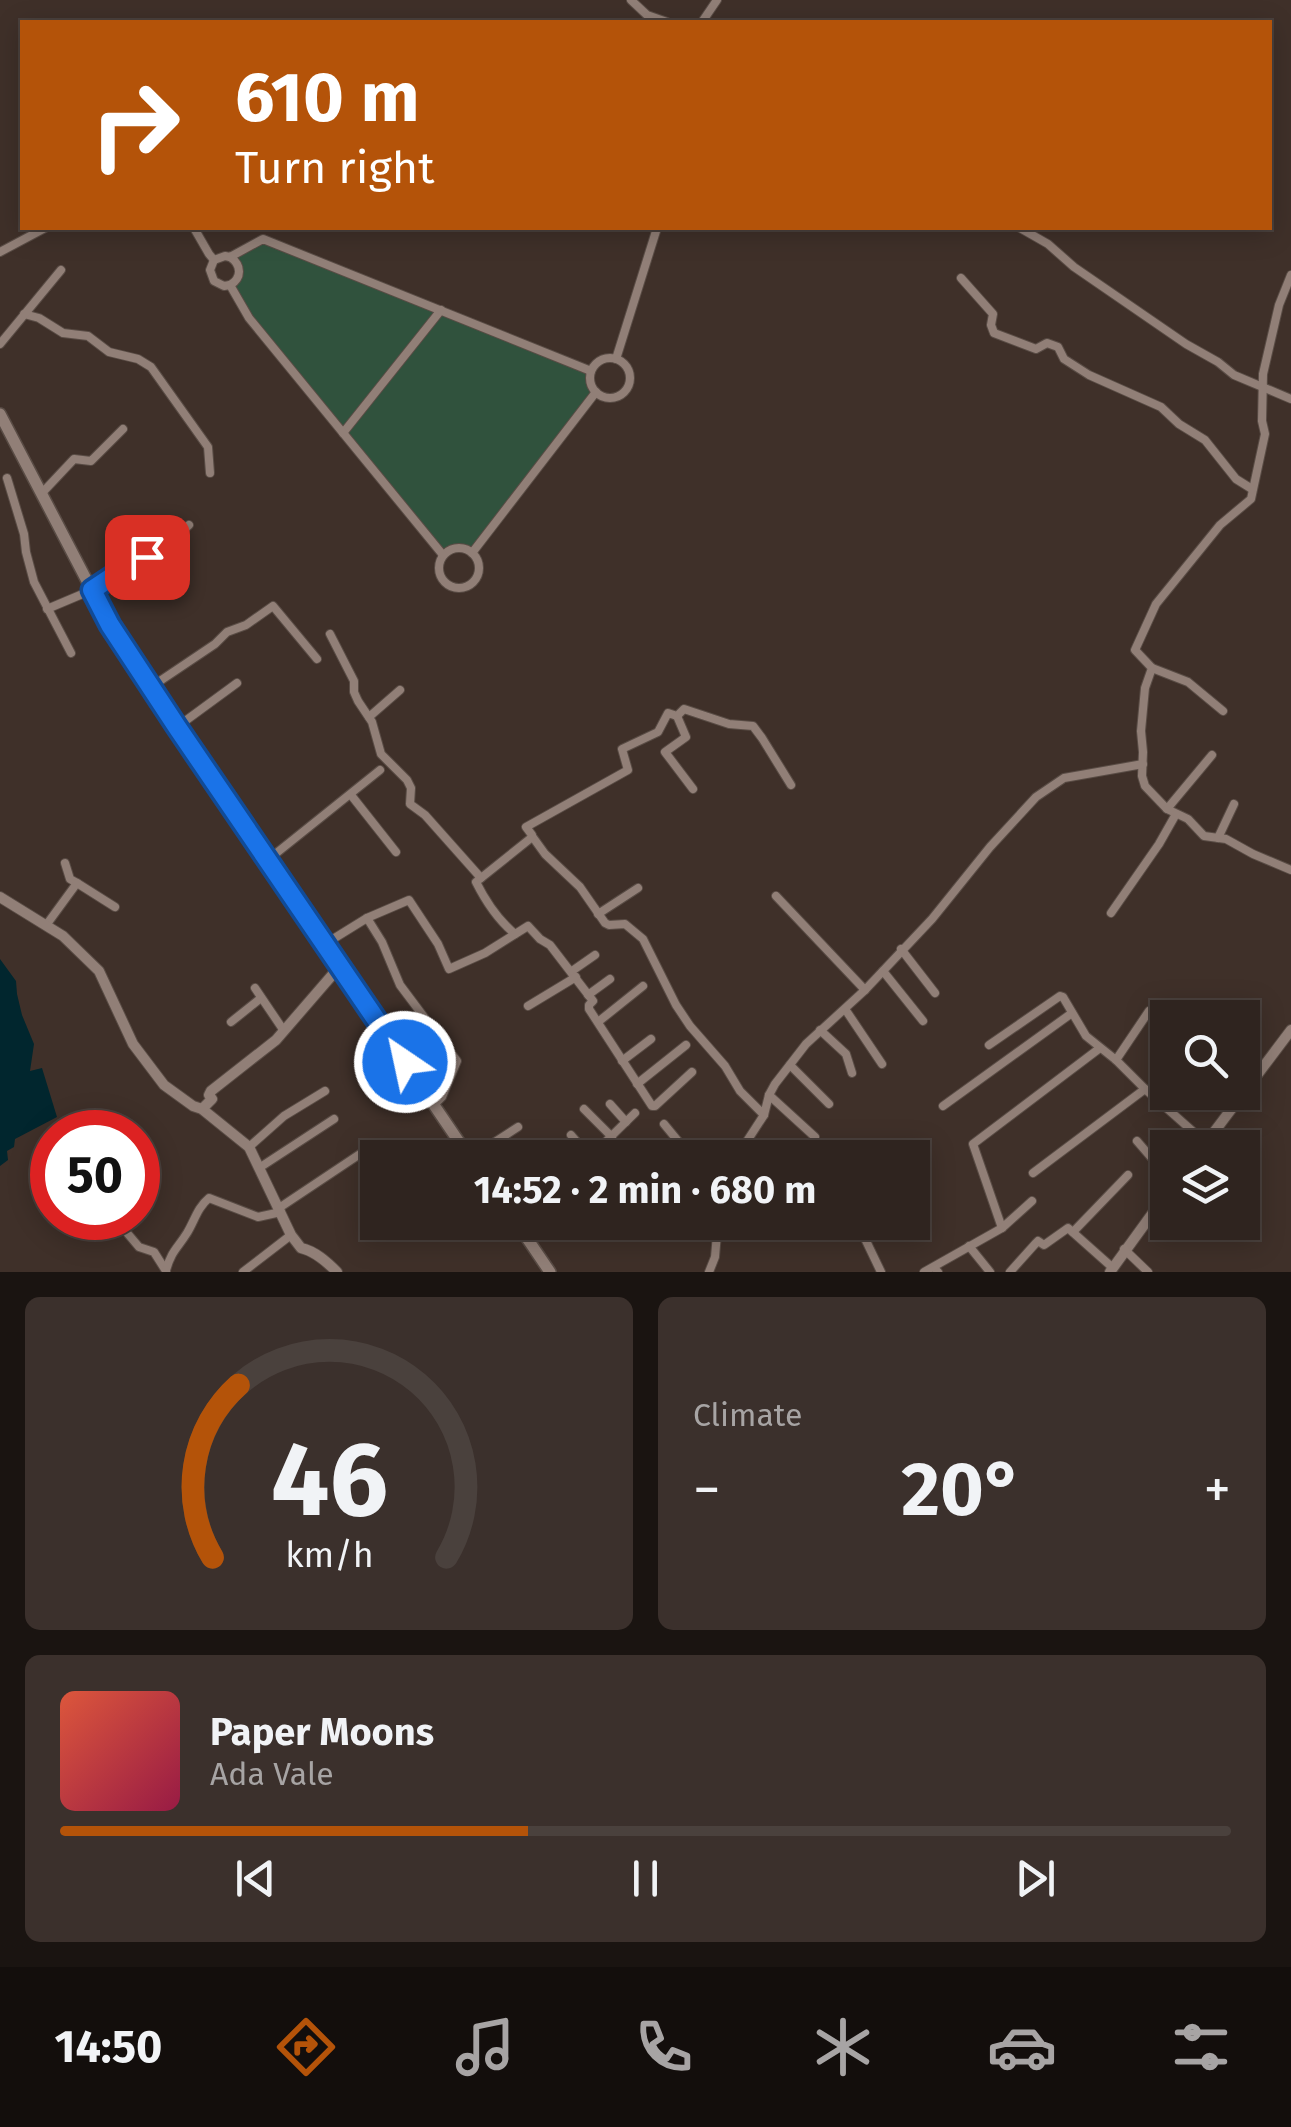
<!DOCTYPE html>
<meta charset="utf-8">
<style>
:root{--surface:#2f241f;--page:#3b302c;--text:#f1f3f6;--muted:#a7a4a4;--line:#4a413d;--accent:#b45309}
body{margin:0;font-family:"Fira Sans",sans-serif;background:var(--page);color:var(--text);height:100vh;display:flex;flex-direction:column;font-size:38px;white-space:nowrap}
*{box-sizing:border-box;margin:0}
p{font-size:32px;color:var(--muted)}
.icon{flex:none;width:55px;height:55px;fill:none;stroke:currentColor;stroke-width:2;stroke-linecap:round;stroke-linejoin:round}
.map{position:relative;height:1272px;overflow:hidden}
.panel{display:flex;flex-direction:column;gap:25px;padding:25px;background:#1a1411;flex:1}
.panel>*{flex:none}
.top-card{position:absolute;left:20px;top:20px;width:1252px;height:210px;border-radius:0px;box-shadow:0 5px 25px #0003,0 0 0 2px var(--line);background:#b45309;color:#fff;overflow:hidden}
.fabs{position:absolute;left:1150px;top:1000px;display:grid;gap:20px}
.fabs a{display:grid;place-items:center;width:110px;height:110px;border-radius:0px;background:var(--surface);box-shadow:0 5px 25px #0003,0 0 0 2px var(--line);font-size:50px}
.speed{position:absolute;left:30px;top:1110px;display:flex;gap:20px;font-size:50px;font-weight:700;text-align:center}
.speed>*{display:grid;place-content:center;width:130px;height:130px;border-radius:50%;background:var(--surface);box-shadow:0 5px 25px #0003,0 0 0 2px var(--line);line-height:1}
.speed .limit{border:15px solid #d22;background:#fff;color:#111}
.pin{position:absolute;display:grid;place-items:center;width:85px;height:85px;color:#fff;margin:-42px;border-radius:20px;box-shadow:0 5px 15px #0006}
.me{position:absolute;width:110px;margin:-55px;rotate:326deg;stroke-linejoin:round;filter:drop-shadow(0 0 8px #0008)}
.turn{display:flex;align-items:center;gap:35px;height:210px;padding:0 50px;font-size:45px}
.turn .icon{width:130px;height:130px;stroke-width:2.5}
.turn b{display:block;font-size:70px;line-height:85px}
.big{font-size:75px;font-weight:700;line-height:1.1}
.panel .card{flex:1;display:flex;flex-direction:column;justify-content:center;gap:15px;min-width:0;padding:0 35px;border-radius:15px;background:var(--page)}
.panel .dial{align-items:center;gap:0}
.dial svg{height:260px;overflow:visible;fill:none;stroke:var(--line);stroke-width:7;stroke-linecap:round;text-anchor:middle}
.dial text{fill:var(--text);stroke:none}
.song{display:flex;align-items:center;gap:30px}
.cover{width:120px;height:120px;border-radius:15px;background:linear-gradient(135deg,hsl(10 70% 55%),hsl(340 70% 35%))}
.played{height:10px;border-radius:5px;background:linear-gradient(90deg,var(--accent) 40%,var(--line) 40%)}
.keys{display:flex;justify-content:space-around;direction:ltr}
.heat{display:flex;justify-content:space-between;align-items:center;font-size:55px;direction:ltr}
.panel .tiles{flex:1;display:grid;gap:25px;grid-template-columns:1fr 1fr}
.card:last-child{grid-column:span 2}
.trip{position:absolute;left:360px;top:1140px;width:570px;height:100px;border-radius:0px;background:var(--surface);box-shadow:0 5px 25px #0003,0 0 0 2px var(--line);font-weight:700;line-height:100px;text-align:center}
.tab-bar{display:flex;height:160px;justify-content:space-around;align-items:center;background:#130e0c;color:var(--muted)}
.tab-bar .icon{width:70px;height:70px}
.tab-bar .current{color:var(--accent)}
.tab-bar b{font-size:45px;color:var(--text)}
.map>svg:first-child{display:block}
</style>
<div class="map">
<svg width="1291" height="1272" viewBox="0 0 1291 1272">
<rect width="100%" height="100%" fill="#3f3029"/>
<path fill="#30523d" d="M263,239L591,371L590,379L596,392L472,553L457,548L443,555L249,318L230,285L240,272L230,257Z"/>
<path fill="#01262e" d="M0,959L16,981L17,994L22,1015L34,1044L30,1071L42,1068L57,1117L15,1139L14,1147L7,1151L8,1160L0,1166Z"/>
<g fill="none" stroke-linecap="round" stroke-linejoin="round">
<defs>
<g id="minor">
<path d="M631,0L647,15L667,22"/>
<path d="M702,22L717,0"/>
<path d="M194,228L209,254L214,260"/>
<path d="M1020,228L1048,244L1074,267L1186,344L1218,362L1234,375L1291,399"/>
<path d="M0,252L45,228"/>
<path d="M1291,275L1279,305L1263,374L1262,421L1265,434L1251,499L1220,525L1156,604L1135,650L1152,668L1145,688L1141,731L1143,752L1142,776L1145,786L1167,809L1188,819L1204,836L1226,839L1253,854L1291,870"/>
<path d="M961,278L993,314L991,325L994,333L1036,349L1047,343L1058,347L1064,359L1089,375L1161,407L1179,424L1205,440L1236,479L1252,489"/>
<path d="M230,285C242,278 242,265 230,257"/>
<path d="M24,314L39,318L63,333L88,336L109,352L138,359L151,367L208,447L210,473"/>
<path d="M0,344L61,270"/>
<circle cx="610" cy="378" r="20"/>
<path d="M616,359L657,228"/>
<path d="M343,433L441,310"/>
<path d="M7,478L24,534L26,552L34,582L71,653"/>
<path d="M42,493L74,459L91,461L123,429"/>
<circle cx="459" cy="568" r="20"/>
<path d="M472,553L596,392"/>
<path d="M443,555L249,318L230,285L224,286L214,281L210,270L214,260L225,256L230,257L263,239L591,371"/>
<path d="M150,560L189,525"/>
<path d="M47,609L92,590L145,555L165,580"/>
<path d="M330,634L354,681V692L358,701L372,722L381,754L407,780L411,788L410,804L425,815L481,878L476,882C486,902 498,920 515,934"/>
<path d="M1152,668L1188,682L1223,711"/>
<path d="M151,687L215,644L227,632L246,625L273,606L317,659"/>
<path d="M677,716L686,737L665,752L693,789"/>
<path d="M369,717L400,690"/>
<path d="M177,727L237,683"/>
<path d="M351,795L396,852"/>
<path d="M1167,809L1212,755"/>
<path d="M532,836L545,854L580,887L605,923L609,925L625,924L643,939L676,1005L690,1026L725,1066L740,1091L764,1115"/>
<path d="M1218,838L1234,804"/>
<path d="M269,859L380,770"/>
<path d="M65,863L70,879L77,883"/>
<path d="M481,878L531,838L532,835L526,827L628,770L622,749L658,732L668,713L677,716L684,709L729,724L753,726L762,738L791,785"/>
<path d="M776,896L865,990"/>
<path d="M1111,913L1159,844L1176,814"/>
<path d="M598,914L638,888"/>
<path d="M367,918L382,942L400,985L457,1061L442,1097L434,1105"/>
<path d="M47,924L77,883L115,907"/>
<path d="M325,944L367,918L409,900L438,944L449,969L485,953L528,926L540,939L550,945L593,1001L589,1005V1009L652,1106H655L692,1072"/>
<path d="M901,949L935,993"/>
<path d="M572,971L595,955"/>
<path d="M883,971L923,1021"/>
<path d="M255,988L284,1031"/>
<path d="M588,995L610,979"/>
<path d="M528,1006L576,977"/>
<path d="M845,1009L882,1064"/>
<path d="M231,1022L261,998"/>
<path d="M598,1022L643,986"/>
<path d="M820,1030L846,1054L852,1073"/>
<path d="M989,1045L1060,996L1063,997L1086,1036L1116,1060L1145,1089L1206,1143"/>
<path d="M1116,1060L1149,1011"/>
<path d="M622,1061L651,1039"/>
<path d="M790,1065L829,1104"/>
<path d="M637,1084L686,1045"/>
<path d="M769,1095L815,1137"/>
<path d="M610,1104L626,1122"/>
<path d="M943,1106L1072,1013"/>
<path d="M584,1109L612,1137"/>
<path d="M664,1124L692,1158"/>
<path d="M571,1135L590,1157"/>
<path d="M1137,1141L1168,1177"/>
<path d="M249,1147L284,1116L325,1091"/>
<path d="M470,1158L518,1127"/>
<path d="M589,1158L635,1113"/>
<path d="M736,1158L764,1115L769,1095L775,1084L806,1044L865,990L932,919L990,847L1036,797L1064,778L1143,764"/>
<path d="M259,1168L334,1119"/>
<path d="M1033,1173L1145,1089"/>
<path d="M912,1176L923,1171"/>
<path d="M279,1208L363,1152"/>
<path d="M857,1222L881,1272"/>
<path d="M624,1223V1222"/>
<path d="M1002,1228L973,1144L1100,1048"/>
<path d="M1073,1232L1128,1175"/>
<path d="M128,1234L139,1247L154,1252L166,1271"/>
<path d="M969,1246L990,1272"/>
<path d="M1124,1249L1148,1272"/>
<path d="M166,1270C172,1250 177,1249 187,1233C195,1220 197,1208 209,1198L258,1217L281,1212"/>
<path d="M937,1271L938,1272"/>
<path d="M243,1272L291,1235"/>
<path d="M709,1272L715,1257L718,1222"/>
<path d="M924,1272L1002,1228L1032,1201"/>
<path d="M1010,1272L1036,1243L1038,1241L1044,1245L1068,1228L1113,1268"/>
</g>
<g id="tertiary">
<path d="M0,897L63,936L99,971L133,1044L164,1085L193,1106L202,1109L249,1147L291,1235L301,1248C315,1251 327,1262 337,1272"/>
<path d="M202,1109L212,1099L209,1095L211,1091L276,1040L340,966"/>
<path d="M1202,1148L1291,1030"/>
<path d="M1110,1272L1168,1192"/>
</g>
<g id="secondary">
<path d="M0,414L110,625L177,727L470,1158"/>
<path d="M516,1222L550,1272"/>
</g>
</defs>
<use href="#minor" stroke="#594c45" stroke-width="10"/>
<use href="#tertiary" stroke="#594c45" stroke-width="12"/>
<use href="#secondary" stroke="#594c45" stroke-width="14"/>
<use href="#minor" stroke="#917f77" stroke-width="8"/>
<use href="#tertiary" stroke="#917f77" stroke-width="10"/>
<use href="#secondary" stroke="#917f77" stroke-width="11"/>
</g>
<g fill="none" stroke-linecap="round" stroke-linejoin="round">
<defs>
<path id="route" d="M147,557L143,556L92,590L110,625L177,727L405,1062"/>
</defs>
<use href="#route" stroke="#114b97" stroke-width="25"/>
<use href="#route" stroke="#1a73e8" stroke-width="18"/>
</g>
</svg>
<div class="fabs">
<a><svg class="icon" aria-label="search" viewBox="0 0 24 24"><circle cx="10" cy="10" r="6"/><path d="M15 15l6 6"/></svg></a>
<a><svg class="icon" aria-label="layers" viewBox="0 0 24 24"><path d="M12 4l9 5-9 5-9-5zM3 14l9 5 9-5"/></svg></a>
</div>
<div class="speed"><div class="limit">50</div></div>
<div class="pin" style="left:147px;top:557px;background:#d93025"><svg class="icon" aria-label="arrive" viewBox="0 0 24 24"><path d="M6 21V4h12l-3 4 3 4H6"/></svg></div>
<svg class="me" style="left:405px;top:1062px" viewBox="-20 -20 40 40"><circle r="17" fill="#1a73e8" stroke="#fff" stroke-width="3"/><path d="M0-11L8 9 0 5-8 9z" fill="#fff"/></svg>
<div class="trip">14:52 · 2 min · 680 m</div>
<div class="top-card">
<div class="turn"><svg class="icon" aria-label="right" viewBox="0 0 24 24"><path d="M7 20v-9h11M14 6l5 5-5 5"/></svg><div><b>610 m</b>Turn right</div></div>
</div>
</div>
<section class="panel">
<div class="tiles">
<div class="card dial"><svg viewBox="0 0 100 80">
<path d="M14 69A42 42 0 1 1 86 69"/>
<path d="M14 69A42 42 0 0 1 22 16" stroke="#b45309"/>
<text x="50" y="56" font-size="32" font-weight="700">46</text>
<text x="50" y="72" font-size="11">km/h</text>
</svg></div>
<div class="card"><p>Climate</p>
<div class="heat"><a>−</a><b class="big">20°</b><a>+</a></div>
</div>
<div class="card">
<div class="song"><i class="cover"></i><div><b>Paper Moons</b><p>Ada Vale</p></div></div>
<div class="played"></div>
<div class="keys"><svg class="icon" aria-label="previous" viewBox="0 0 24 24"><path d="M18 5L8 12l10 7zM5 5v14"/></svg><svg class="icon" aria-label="pause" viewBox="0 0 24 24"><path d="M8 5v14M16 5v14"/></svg><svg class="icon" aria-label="next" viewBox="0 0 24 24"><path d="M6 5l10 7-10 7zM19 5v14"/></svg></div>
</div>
</div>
</section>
<nav class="tab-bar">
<b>14:50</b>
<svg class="icon current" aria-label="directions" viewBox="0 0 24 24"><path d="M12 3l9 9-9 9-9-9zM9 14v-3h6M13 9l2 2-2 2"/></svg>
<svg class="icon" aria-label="music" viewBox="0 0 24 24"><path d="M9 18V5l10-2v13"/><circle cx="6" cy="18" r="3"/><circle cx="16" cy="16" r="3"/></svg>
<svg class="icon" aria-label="phone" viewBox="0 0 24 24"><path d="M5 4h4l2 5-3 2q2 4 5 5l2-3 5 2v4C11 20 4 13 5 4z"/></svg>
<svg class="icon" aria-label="climate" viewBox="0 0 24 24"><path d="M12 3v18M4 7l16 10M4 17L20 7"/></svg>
<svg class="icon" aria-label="car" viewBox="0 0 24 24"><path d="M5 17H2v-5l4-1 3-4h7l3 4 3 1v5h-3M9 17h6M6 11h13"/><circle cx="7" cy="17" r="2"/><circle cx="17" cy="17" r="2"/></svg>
<svg class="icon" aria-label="filters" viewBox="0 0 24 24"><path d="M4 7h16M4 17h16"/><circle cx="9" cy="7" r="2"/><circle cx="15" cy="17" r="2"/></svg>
</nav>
